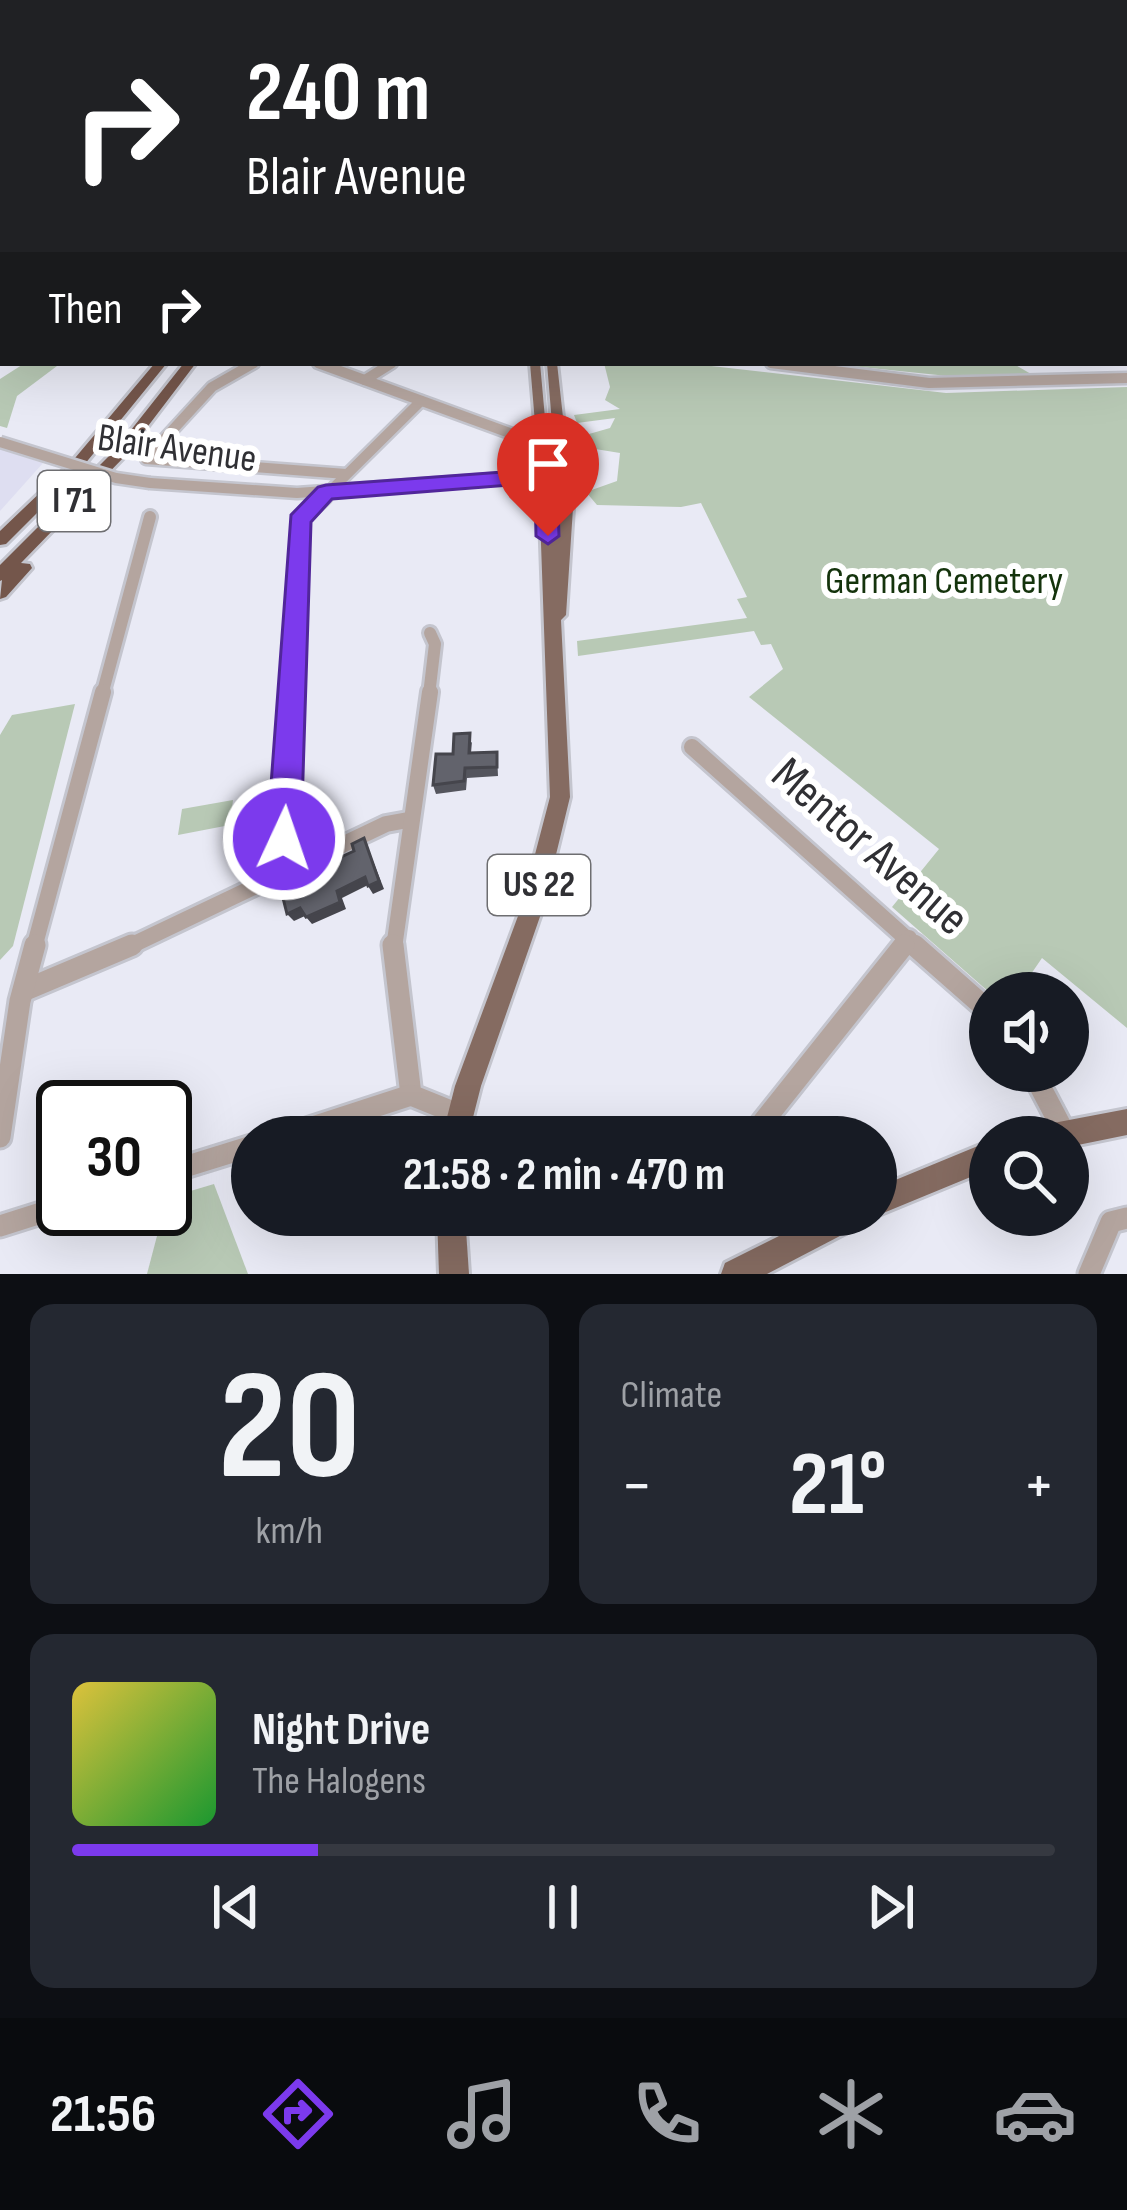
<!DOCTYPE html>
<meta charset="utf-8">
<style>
:root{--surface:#171b24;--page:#242831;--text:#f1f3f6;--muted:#9ea1a6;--line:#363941;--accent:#7c3aed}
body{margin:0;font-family:"Sofia Sans Condensed",sans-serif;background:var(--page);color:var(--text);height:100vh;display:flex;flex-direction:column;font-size:45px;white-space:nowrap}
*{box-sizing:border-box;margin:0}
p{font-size:39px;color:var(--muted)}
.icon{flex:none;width:66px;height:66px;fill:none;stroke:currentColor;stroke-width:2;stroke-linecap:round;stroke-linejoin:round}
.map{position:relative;height:1274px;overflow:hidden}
.panel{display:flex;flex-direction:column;gap:30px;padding:30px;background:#0d0f14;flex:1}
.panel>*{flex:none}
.guide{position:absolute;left:0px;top:0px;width:1128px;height:366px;box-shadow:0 12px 48px #0002;background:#202124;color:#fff;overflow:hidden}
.tools{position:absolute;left:969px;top:972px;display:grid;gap:24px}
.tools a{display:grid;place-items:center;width:120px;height:120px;border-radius:50%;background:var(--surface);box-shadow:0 12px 48px #0002;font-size:60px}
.speed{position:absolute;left:36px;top:1080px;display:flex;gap:24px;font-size:60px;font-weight:700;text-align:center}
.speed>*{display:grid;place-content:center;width:156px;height:156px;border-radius:50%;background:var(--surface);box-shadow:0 12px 48px #0002;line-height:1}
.speed .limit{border:6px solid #111;border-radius:18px;background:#fff;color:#111}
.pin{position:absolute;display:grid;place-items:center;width:102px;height:102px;color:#fff;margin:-123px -51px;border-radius:50% 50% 50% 0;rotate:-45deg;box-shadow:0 0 12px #0007}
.pin .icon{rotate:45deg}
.me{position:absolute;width:132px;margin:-66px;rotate:3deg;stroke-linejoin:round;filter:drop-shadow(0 0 9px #0008)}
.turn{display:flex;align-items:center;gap:42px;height:252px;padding:0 48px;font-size:54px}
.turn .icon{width:156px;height:156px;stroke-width:2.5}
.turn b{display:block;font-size:84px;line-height:102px}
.then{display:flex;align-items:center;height:114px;padding:0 48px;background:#0003;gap:24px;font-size:45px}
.big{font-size:90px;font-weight:700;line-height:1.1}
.panel .widget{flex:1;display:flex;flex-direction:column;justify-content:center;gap:18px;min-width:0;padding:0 42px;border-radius:24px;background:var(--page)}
.panel .dial{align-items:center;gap:0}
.dial b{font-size:156px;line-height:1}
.song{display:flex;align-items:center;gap:36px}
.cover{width:144px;height:144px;border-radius:18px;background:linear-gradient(135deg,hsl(50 70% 55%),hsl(130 70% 35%))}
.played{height:12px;border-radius:6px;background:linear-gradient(90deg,var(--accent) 25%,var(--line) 25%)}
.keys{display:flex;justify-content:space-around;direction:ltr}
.heat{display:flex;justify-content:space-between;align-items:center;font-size:66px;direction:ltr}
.panel .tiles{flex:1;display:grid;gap:30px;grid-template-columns:1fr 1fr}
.widget:last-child{grid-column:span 2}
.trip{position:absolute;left:231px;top:1116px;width:666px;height:120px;border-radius:60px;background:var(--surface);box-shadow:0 12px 48px #0002;font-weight:700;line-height:120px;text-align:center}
.menu{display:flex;height:192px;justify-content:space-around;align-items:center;background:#090b0e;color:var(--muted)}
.menu .icon{width:84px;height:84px}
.menu .selected{color:var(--accent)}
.menu b{font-size:54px;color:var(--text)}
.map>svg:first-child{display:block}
</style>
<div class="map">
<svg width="1127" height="1274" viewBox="0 0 1127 1274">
<rect width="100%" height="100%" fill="#e9eaf5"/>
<path fill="#dedef1" d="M0,449L43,463L0,511Z"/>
<g fill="#b8c9b5">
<path d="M25,363H61L17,396L7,428L0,426V379Z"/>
<path d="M604,363H685L946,393L1127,387V1028L1042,958L1018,993H990L892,907L939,849L749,697L783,669L771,644L761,645L754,631L578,656L577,641L747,618L737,599L747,597L701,503L681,507L597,505L586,492L617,481L620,453L589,448L582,436L610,428L615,418L577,423L574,415L620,409L605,400L610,387Z"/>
<path d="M822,363H1012L1031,374L967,378Z"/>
<path d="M75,704L13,946L0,960V735L12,715Z"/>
<path d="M233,800L230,825L178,835L182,809Z"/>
<path d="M214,1184L248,1274H147L167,1198Z"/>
</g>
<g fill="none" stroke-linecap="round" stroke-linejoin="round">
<defs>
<g id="minor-far3">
<path d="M254,363L212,387L146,459L346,474"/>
<path d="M318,363L515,435"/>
<path d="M771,363L929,383L1127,378"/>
<path d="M365,380L392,363"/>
<path d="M150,483L297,493L564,474"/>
<path d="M321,500L421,401"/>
</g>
<g id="minor-far2">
<path d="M102,695L150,517"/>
<path d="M291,695L300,521L325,497"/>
<path d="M429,695L435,644L430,633"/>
</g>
<g id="minor-far1">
<path d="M692,747L917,948"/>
<path d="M287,869L284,839L291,692"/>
<path d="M34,948L103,692"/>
<path d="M126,948L386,824L408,820"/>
<path d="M394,948L430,692"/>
<path d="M901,948L909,938"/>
</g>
<g id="minor">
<path d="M393,945L411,1095L458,1114"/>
<path d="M914,945L990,1012"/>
<path d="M23,991L132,945"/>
<path d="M1032,1071L1064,1132"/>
<path d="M0,1137L20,1001L35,945"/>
<path d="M282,1137L411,1095"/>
<path d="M751,1137L904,945"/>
<path d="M165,1173L252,1146"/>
<path d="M0,1226L63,1206"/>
<path d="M1089,1274L1111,1222L1127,1218"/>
</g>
<g id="major">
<path d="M530,363H540L556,540L559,508L547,363H557L573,508L566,615L561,620L570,797L543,908L481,1086L468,1137H442L455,1086L521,908L550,797L538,459L509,482L504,483L497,479L537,447Z"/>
<path d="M1127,1109V1135L1068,1147V1137H1035L1038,1127L1048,1124Z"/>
<path d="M990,1141V1169L876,1216L873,1215H876V1188Z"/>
<path d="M437,1215H465L469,1274H439Z"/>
<path d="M821,1215H865L861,1225L767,1274H721L725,1263Z"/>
</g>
<g id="highway">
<path d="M155,363H167L80,470L6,544L0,545V531L70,464Z"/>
<path d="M184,363H196L126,455L21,563L30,564L32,568L6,597L0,599L2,580L0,581V565L116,449Z"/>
</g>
</defs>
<use href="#minor-far3" stroke="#c4c5ce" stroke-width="15"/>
<use href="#minor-far2" stroke="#c4c5ce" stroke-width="18"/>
<use href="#minor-far1" stroke="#c4c5ce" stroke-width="22"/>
<use href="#minor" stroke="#c4c5ce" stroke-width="27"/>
<use href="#major" stroke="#c4c5ce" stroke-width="6"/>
<use href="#highway" stroke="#c4c5ce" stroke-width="6"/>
<use href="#minor-far3" stroke="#b4a59f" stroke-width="10"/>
<use href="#minor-far2" stroke="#b4a59f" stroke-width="12"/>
<use href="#minor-far1" stroke="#b4a59f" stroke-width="16"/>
<use href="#minor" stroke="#b4a59f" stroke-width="21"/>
<use href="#major" fill="#856b61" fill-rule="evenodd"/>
<use href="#highway" fill="#74564b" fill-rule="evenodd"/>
<defs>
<path id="minor-bridge" d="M0,442L116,478L150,483"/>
</defs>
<use href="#minor-bridge" stroke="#c4c5ce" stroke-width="15" stroke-linecap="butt"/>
<use href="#minor-bridge" stroke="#b4a59f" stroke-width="10"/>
</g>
<path fill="#54555d" d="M472,742L471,753L497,752L498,776L467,778L466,790L436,794L433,785L453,754Z"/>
<g fill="#45454c">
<path d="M364,838L384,889L373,894L368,886Z"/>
<path d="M365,877L370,884L342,898L346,909L312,924L306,917L337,891Z"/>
<path d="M300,908L307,915L294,921L287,914Z"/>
</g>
<g fill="#62636c" stroke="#45454c" stroke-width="3">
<path d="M470,733L469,753L497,752V767L465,768L464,781L433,785L436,754H453L454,734Z"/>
<path d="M364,838L379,881L368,886L365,877L337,891L340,902L306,917L300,908L287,914L280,886L294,880V871L324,857L326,864L354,851L352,844Z"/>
</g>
<linearGradient id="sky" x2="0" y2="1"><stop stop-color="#7daad1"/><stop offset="0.45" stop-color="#f5f6fa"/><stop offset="1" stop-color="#f5f6fa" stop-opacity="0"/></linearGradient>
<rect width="1127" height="321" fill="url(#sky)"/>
<path fill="#7c3aed" stroke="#51269a" stroke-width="3" d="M546,469L557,476L559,536L548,544L536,536L535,483L332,499L311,522L301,839L296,851L284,856L272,851L267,839L291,515L318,487L326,485Z"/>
<g text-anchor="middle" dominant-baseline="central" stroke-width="12" stroke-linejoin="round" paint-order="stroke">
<g fill="#fff" stroke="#6e6e71" stroke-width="3">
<rect x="38" y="471" width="72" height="60" rx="9"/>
<rect x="488" y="855" width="102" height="60" rx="9"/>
</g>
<g font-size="36" font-weight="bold" fill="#303034">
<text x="74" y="501">I 71</text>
<text x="539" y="885">US 22</text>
</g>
<g font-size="39" fill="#303034" stroke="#fff">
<text transform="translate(177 449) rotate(8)">Blair Avenue</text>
</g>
<g font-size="39" fill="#14330c" stroke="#fff">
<text x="944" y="581">German Cemetery</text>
</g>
<g font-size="48" fill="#303034" stroke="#fff">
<text transform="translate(870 847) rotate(41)">Mentor Avenue</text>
</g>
</g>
</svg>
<div class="tools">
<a><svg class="icon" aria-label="sound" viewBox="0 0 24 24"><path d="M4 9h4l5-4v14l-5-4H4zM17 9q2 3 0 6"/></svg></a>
<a><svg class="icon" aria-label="search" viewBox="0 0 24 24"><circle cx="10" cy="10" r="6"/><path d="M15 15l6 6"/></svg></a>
</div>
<div class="speed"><div class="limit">30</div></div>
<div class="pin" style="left:548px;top:536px;background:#d93025"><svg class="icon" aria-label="arrive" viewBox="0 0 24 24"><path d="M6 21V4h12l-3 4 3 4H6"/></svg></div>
<svg class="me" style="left:284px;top:839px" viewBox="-20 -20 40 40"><circle r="17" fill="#7c3aed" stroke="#fff" stroke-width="3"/><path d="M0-11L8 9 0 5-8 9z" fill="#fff"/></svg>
<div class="trip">21:58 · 2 min · 470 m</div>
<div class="guide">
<div class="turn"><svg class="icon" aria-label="right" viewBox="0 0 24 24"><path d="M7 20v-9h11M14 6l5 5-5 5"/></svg><div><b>240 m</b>Blair Avenue</div></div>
<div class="then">Then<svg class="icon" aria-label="right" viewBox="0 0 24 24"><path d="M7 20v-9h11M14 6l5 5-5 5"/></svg></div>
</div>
</div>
<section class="panel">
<div class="tiles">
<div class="widget dial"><b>20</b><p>km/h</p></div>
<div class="widget"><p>Climate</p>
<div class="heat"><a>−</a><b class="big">21°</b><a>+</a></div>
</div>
<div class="widget">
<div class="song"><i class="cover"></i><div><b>Night Drive</b><p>The Halogens</p></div></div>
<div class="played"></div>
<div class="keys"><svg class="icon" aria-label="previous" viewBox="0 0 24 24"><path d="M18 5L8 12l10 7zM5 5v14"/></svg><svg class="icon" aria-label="pause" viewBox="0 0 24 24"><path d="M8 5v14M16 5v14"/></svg><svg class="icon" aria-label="next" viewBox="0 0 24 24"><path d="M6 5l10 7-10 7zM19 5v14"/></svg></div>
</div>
</div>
</section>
<nav class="menu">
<b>21:56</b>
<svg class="icon selected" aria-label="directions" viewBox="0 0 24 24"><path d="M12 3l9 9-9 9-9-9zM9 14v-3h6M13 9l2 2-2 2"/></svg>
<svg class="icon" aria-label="music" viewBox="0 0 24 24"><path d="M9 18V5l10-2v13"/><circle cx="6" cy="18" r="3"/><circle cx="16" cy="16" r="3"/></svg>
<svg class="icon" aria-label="phone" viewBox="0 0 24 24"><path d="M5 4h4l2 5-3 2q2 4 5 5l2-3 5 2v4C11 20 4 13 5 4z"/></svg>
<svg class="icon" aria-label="climate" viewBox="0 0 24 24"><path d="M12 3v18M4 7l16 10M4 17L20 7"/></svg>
<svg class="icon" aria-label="car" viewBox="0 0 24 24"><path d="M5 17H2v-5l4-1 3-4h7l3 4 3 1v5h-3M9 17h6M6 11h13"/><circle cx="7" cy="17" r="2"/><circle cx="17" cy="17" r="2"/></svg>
</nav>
